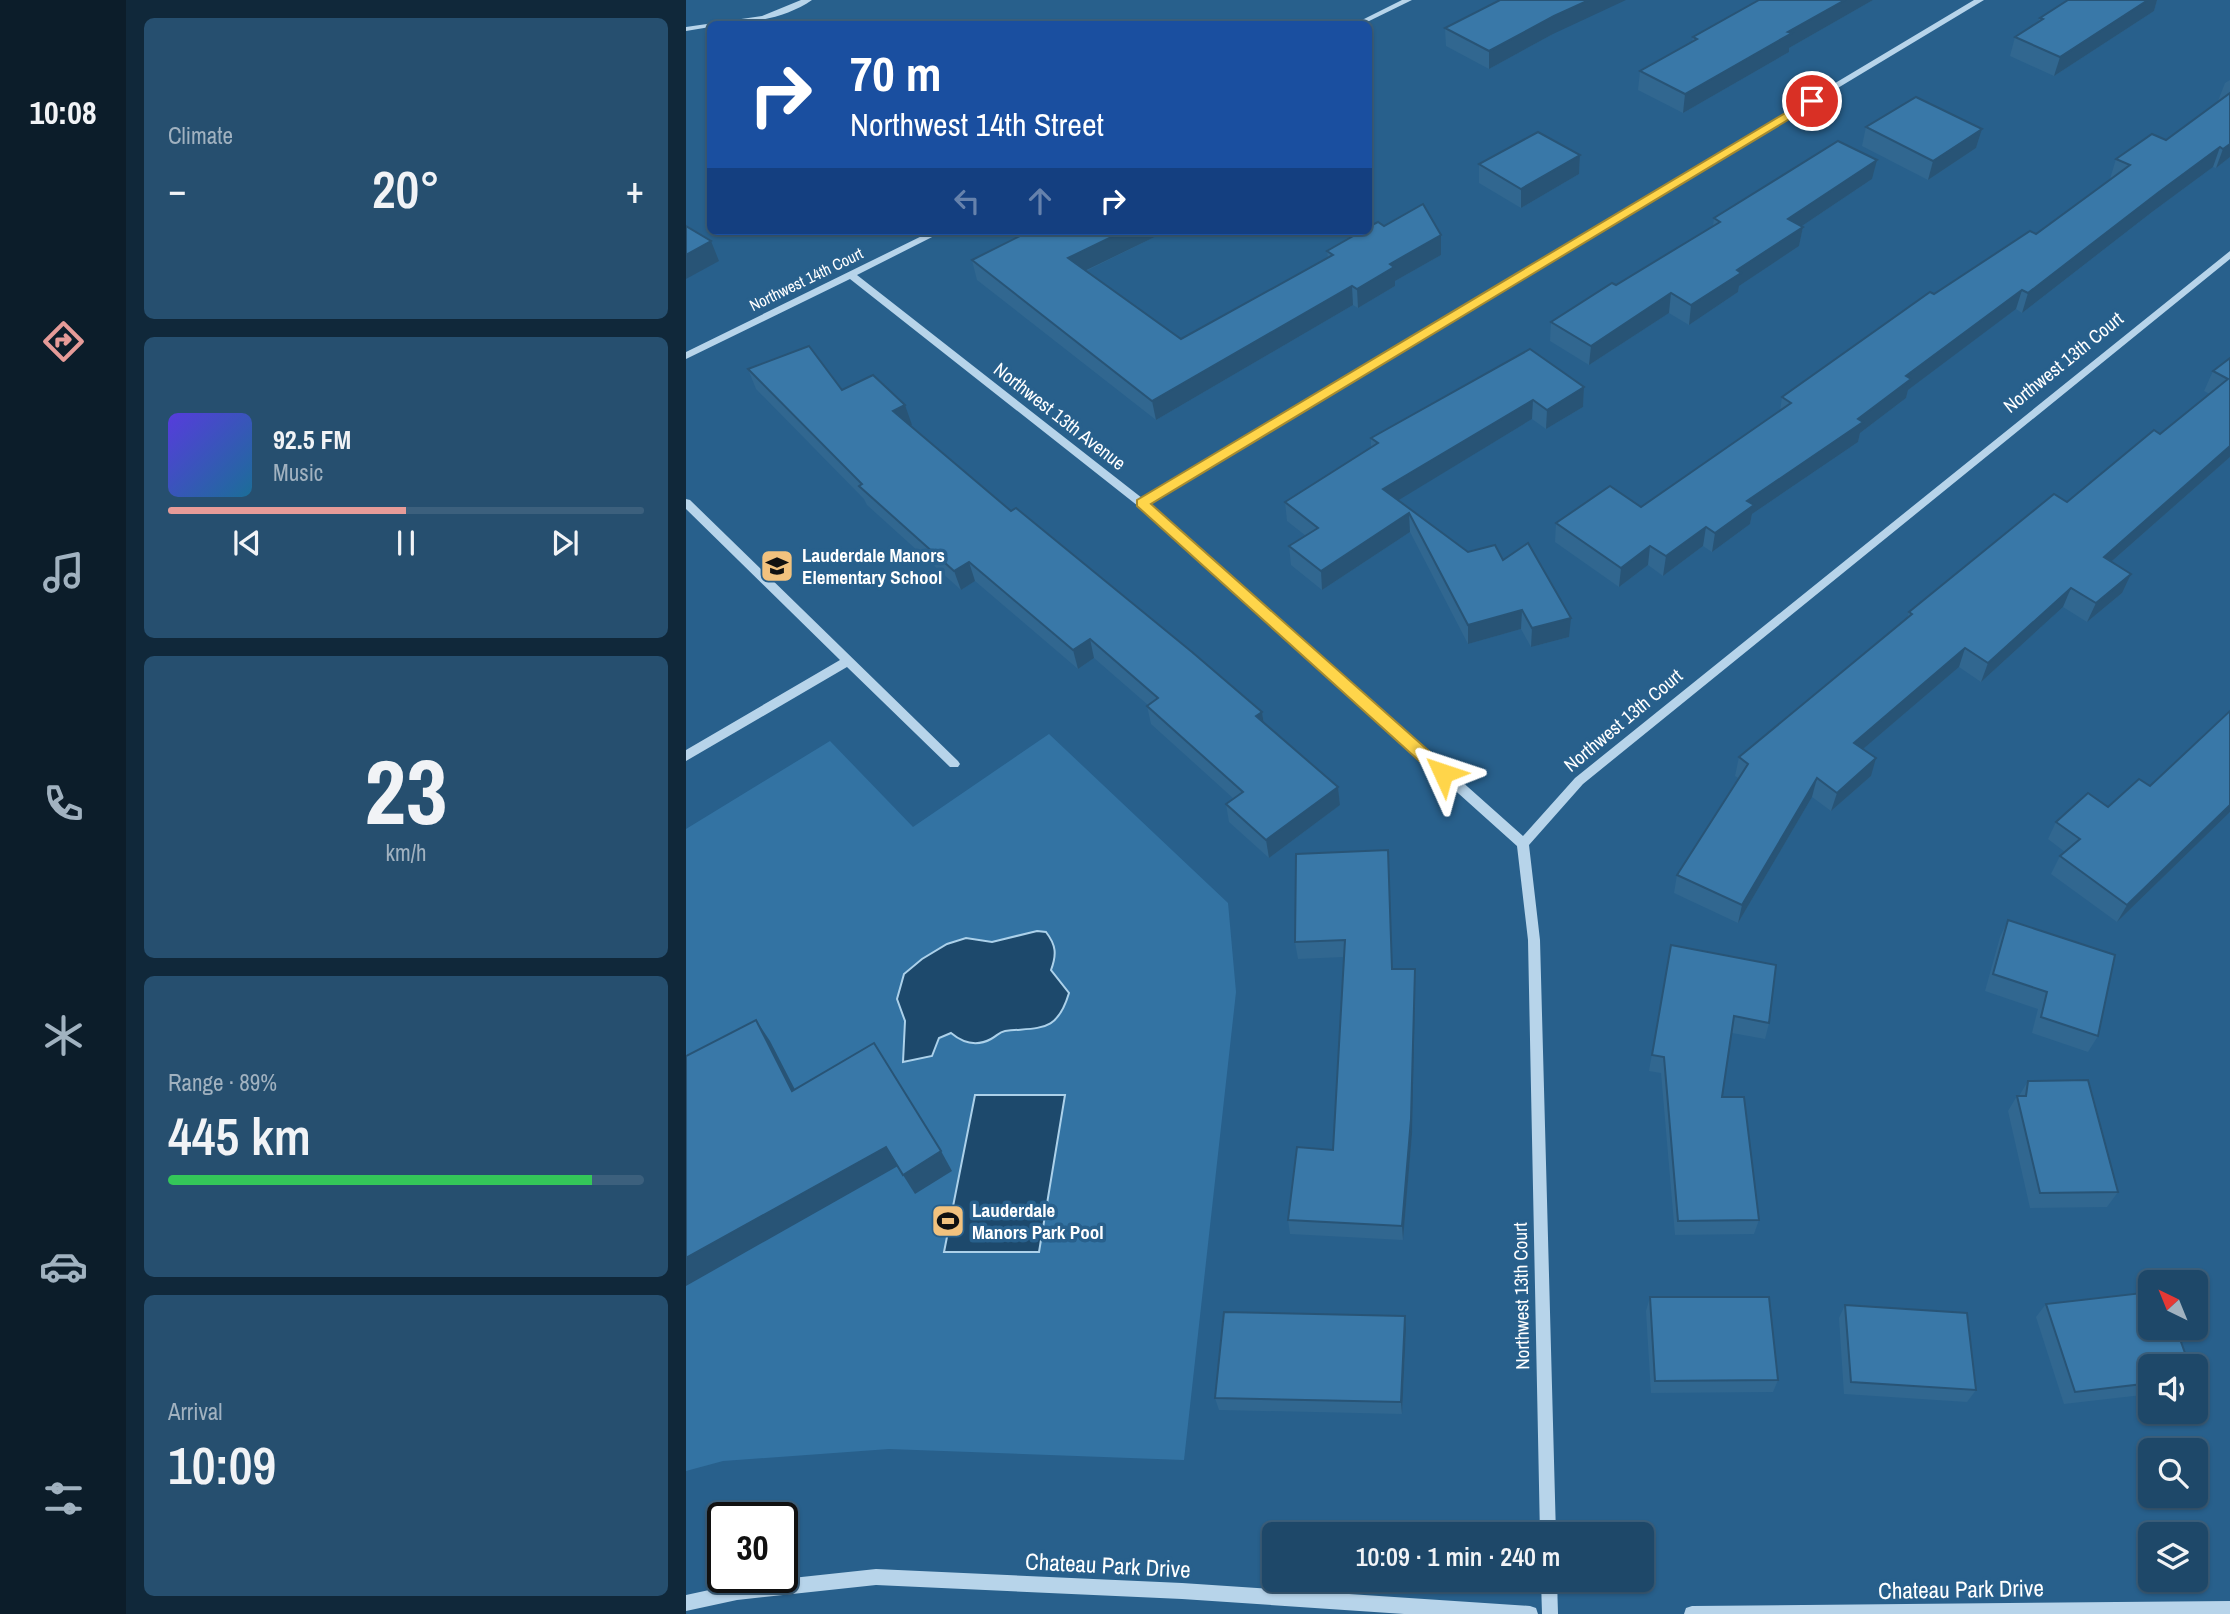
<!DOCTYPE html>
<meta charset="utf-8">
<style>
:root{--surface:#1e4869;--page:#264f6f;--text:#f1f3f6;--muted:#a1b2c0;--line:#3c607d;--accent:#e69b98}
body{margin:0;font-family:"Archivo Narrow",sans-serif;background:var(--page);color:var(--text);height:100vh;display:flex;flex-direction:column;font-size:26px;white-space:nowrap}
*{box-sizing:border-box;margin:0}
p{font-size:23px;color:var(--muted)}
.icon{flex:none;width:38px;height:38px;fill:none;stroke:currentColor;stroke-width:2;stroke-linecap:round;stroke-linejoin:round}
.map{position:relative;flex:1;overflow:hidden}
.sheet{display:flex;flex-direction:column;gap:18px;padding:18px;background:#10283a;width:560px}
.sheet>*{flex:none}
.top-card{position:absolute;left:21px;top:21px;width:665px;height:214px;border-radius:10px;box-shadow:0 2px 5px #0004,0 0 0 2px var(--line);background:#1a4fa0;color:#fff;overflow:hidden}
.needle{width:46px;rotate:317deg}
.controls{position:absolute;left:1452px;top:1270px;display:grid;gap:14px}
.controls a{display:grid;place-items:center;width:70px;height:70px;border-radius:10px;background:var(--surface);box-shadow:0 2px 5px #0004,0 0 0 2px var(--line);font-size:35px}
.speed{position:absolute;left:21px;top:1502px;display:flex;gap:14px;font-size:35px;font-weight:700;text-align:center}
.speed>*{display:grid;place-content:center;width:91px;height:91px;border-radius:50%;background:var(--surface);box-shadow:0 2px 5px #0004,0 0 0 2px var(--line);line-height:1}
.speed .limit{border:4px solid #111;border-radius:10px;background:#fff;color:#111}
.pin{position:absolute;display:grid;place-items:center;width:60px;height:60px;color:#fff;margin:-30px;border:4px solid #fff;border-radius:50%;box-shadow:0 2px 7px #0007}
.me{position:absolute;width:77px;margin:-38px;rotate:312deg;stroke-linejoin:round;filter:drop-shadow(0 0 5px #0008)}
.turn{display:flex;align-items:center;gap:24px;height:147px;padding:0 28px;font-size:32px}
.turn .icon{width:91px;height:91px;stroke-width:2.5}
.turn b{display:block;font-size:49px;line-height:60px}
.lanes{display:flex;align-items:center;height:66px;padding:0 28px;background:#0003;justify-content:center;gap:35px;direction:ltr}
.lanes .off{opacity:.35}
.big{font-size:52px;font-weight:600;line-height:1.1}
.sheet .tile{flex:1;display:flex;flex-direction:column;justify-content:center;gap:10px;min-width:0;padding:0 24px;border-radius:10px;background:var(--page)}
.sheet .dial{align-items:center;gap:0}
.dial b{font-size:91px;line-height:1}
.song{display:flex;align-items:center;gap:21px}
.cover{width:84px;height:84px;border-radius:10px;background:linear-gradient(135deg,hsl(250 70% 55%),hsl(200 70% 35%))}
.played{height:7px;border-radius:4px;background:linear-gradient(90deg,var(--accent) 50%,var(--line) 50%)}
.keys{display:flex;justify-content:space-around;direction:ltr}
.heat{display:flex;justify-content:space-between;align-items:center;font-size:38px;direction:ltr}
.charge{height:10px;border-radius:5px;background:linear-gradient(90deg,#34c759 89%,var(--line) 0)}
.trip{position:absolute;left:576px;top:1522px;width:392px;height:70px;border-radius:10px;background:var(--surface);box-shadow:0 2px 5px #0004,0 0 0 2px var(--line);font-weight:600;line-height:70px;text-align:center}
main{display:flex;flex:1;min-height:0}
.tabs{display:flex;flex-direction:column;width:126px;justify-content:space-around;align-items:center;background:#0c1d2a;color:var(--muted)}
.tabs .icon{width:49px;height:49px}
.tabs .current{color:var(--accent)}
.tabs b{font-size:32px;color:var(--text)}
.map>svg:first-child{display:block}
</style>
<main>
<nav class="tabs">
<b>10:08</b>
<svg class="icon current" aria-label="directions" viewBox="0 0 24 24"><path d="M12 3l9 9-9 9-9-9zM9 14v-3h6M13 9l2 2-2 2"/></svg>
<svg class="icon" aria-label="music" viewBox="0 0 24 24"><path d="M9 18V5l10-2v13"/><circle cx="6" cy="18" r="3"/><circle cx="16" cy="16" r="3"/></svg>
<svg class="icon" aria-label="phone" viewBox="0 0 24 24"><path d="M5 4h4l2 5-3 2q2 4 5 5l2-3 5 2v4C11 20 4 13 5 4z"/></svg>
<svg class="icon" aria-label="climate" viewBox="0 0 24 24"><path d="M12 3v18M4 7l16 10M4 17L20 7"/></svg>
<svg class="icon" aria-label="car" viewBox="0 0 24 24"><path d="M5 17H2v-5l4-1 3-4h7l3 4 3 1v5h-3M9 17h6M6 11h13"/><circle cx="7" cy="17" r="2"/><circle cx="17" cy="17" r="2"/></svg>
<svg class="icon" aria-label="filters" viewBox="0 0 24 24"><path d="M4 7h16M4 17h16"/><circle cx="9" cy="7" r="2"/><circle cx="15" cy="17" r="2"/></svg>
</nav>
<section class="sheet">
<div class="tile"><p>Climate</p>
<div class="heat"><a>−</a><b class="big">20°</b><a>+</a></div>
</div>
<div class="tile">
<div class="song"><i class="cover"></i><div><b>92.5 FM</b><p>Music</p></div></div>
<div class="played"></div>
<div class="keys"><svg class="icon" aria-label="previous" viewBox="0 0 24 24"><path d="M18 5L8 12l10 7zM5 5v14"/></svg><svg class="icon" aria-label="pause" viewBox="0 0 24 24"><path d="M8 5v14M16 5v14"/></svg><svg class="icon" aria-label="next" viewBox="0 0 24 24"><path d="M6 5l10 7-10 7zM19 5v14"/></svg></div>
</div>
<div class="tile dial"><b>23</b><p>km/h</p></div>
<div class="tile"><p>Range · 89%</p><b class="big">445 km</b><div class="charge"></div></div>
<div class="tile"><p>Arrival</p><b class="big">10:09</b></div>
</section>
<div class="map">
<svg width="1544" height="1614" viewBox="0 0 1544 1614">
<rect width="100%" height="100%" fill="#28608c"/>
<path fill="#3373a3" d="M363,734L542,903L550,992L498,1460L203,1449L37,1461L0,1471V829L144,741L227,827Z"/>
<g fill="#1d496c" stroke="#acd1ea" stroke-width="2">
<path d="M351,931L360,932C370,945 371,954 365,970L383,993C371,1033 355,1027 319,1031C313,1032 311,1036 305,1039C290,1047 277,1043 265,1033L253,1038L246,1056L217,1062L219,1021L211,999L218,974L236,959L261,944L280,938L306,942Z"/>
<path d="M289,1095H379L353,1252H258Z"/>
</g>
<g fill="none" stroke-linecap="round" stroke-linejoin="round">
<g fill="#b7d4ea" fill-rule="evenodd">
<path d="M115,0H126C97,20 59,24 24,24V27L0,31V27L76,16Z"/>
<path d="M716,0H726L677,24H668Z"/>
<path d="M1288,0H1298L463,503L837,836L889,778L1544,251V259L897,784L843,845L854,940L870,1535H854L842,940L831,846L452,506L164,279L0,359V352L246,231H258L171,275L456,498Z"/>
<path d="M0,499L4,500L272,761L274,764L272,767H264L161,667L0,761V750L154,660L0,509Z"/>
<path d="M190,1569L496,1583L844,1606L850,1608L852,1614H718L496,1599L190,1585L51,1600L0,1611V1595L51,1584Z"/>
<path d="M855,1580H871L872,1614H856Z"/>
<path d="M1544,1601V1614H998L1000,1608L1006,1606Z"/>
</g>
</g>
<g fill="#316790">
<path d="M1073,0H1187L1103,48V52L997,113L952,90L954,71L1006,42L1007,37Z"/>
<path d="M1382,0H1471L1468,11L1368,76L1324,56L1329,37L1352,22L1354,18Z"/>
<path d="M759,28L867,34L803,69L760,46Z"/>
<path d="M1544,80V157L1530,168L1527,167L1466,212L1336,313L1330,309L1222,390L1220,398L1174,433L1172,442L1066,514L1064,524L1026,552L1017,546L977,576L962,565L933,587L869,542L870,523L955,507L1094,411L1096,397L1248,294L1350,234L1425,179H1424L1430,159L1480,140L1532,101L1539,83Z"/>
<path d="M1180,127L1296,129L1290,148L1242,180L1176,146Z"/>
<path d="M894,155L893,174L835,208L793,183V164Z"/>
<path d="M1186,179L1116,226L1117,227L1113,246L1053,286L1052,292L1003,325L983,313L903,365L864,341L865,322L930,285L1027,226L1028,218Z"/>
<path d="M698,226L755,235V255L709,281V286L672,308L667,305L470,420L291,280L286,260L344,231H481L400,271L495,339L642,258L641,251Z"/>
<path d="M1544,358V457L1425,562L1436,593L1401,622L1377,607L1295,682L1273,667L1177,749L1185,776L1145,811L1126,797L1052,923L988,893L991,875L1052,778L1049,776L1053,757L1221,619L1223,612L1381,502L1474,434L1524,394L1518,391L1527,371Z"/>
<path d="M62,369L156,390L226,425L224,426L325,511L576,712L578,723L652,787L654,805L583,858L543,822L540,804L548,799L465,724L461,706L462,705L408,658L392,669L289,581L275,590L181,505L178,499L70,389Z"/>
<path d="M898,387L897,407L860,429L846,419L712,500L782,552L817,560L883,637L845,647L835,629L782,644L724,532L636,590L605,565L603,546L620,536L601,521L599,502L685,448V438Z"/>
<path d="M1544,711V812L1431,922L1365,874L1374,856L1379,852L1362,839L1370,822L1422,807L1464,786Z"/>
<path d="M610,854L706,969L729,986L726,1134L717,1240L604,1234L602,1220L647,1150L658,957L612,959L609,942Z"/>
<path d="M1322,920L1412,1036L1402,1052L1346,1033L1352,1009L1299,991L1314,937Z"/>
<path d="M985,945L1083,1023L1079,1039L1046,1033L1036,1097L1073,1220L1068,1234L989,1235L975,1073L963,1071Z"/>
<path d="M1342,1081L1432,1192L1421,1207L1344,1208L1322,1111L1331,1096H1333Z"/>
<path d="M964,1297L1092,1380L1087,1392L965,1393L960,1311Z"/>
<path d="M1360,1304L1465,1367V1394L1378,1404L1350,1317Z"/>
<path d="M1159,1305L1290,1390L1281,1402L1158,1394L1153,1318Z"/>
<path d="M719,1316L720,1329L716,1414L533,1410L529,1398Z"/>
</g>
<g fill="#285476">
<path d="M903,0H940L867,34L803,69V51L868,16Z"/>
<path d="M1159,0H1187L1103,48V52L997,113L999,94L1102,32Z"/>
<path d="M1462,0H1471L1468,11L1368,76L1374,57Z"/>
<path d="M1296,129L1290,148L1242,180L1247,161Z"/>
<path d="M1544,144V157L1530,168L1537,149Z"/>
<path d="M1534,147L1527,167L1466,212L1336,313L1342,293L1473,192Z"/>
<path d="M894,155L893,174L835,208V189Z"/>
<path d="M1191,160L1186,179L1098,238L1102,219Z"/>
<path d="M1117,227L1113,246L1053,286L1052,292L1003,325L1005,305L1051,270Z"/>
<path d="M438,231H481L386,277L382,258Z"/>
<path d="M755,235V255L709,281V286L672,308L671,289L704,264Z"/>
<path d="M25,241L33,261L0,279V255Z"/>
<path d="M666,286L667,305L470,420L466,401Z"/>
<path d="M1336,290L1330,309L1222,390L1220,398L1174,433L1172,442L1066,514L1064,524L1026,552L1029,533L1061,501L1172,419L1220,376Z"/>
<path d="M985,293L983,313L903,365L905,346Z"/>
<path d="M898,387L897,407L860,429L861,410Z"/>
<path d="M847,400L846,419L698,509L697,489Z"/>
<path d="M219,405L226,425L213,431L207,411Z"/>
<path d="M1544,446V457L1409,576L1418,557Z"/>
<path d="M723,513L724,532L636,590L635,571Z"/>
<path d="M1020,527L1017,546L977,576L980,556Z"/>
<path d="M964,546L962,565L933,587L935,568Z"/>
<path d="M283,562L289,581L275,590L268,571Z"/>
<path d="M1445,574L1436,593L1401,622L1410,603Z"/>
<path d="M1385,588L1377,607L1295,682L1302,663Z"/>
<path d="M836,610L835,629L782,644V625Z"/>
<path d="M885,618L883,637L845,647L846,628Z"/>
<path d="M404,639L408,658L392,669L387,650Z"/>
<path d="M1279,648L1273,667L1163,761L1168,743Z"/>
<path d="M576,712L579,731L570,716Z"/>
<path d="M1190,758L1185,776L1145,811L1151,793Z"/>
<path d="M1131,778L1126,797L1052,923L1056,905Z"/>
<path d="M652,787L654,805L583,858L580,840Z"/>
<path d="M1544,805V812L1431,922L1441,905Z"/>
<path d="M729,969V986L726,1134L717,1240L716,1226Z"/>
<path d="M70,1020L84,1041L120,1111L106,1091Z"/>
<path d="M200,1147L212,1166L0,1286V1258Z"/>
<path d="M255,1151L266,1171L229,1194L217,1175Z"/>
<path d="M719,1316L720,1329L716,1414L715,1402Z"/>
</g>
<g fill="#3978a8" stroke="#285476" stroke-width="2">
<path d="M814,0H903L868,16L803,51L759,28Z"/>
<path d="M1073,0H1159L1102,32L1106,33L999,94L954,71L1011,39L1007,37Z"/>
<path d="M1382,0H1462L1374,57L1329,37L1357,19L1354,18Z"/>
<path d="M1544,93V144L1537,149L1534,147L1473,192L1342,293L1336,290L1220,376L1225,379L1172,419L1177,422L1061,501L1068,505L1029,533L1020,527L980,556L964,546L935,568L870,523L924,486L955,507L1105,403L1096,397L1244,292L1248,294L1344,231L1350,234L1444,165L1430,159L1466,134L1480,140Z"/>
<path d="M1230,97L1296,129L1247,161L1180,127Z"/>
<path d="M852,132L894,155L835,189L793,164Z"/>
<path d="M1152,141L1191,160L1102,219L1117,227L1051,270L1055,273L1005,305L985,293L905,346L865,322L926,283L930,285L1034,222L1028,218Z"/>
<path d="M737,204L755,235L704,264L708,267L671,289L666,286L466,401L286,260L344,231H438L382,258L495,339L647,255L641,251L676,231H682V227L692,222L698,226Z"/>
<path d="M0,226L25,241L0,255Z"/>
<path d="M123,346L156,390L187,375L219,405L207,411L325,511L330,508L506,652L576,712L570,716L652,787L580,840L540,804L557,792L461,706L472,698L404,639L387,650L283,562L268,571L173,486L176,484L62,369Z"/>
<path d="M844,349L898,387L861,410L847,400L697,489L782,552L809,545L817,560L842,543L885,618L846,628L836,610L782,625L723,513L635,571L603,546L632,528L599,502L692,443L685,438Z"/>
<path d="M1544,358V446L1418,557L1445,574L1410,603L1385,588L1302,663L1279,648L1168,743L1190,758L1151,793L1131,778L1056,905L991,875L1062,764L1053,757L1226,614L1223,612L1368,494L1381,502L1468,430L1474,434L1542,379L1527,371Z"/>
<path d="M1544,711V805L1441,905L1374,856L1394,839L1370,822L1402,793L1422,807L1453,779L1464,786Z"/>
<path d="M702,850L706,969H729L725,1119L716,1226L602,1220L611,1147L647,1150L659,940L609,942L610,854Z"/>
<path d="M1322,920L1429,955L1412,1036L1355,1017L1361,992L1307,974Z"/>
<path d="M985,945L1090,965L1083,1023L1048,1016L1036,1097H1058L1073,1220L992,1221L978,1057L966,1055Z"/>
<path d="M70,1020L106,1091L188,1043L255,1151L217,1175L200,1147L0,1258V1056Z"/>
<path d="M1402,1080L1432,1192L1354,1193L1331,1096H1340L1342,1081Z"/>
<path d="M1465,1292V1328H1490L1504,1367H1465V1383L1389,1392L1360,1304Z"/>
<path d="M964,1297H1083L1092,1380L969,1381Z"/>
<path d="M1159,1305L1281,1313L1290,1390L1165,1382Z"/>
<path d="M538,1312L719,1316L715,1402L529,1398Z"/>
</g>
<path fill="#ffd54a" stroke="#a68a30" stroke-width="2" d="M1126,97L1132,101L1130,103L465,504L762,768L764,773L762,777H751L451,506V500Z"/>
<defs>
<symbol id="school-square" viewBox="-11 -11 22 22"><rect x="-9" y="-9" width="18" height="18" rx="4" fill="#f2c27e" stroke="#28608c"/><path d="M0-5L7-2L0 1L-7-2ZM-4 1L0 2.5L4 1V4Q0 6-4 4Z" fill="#111"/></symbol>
<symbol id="stadium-square" viewBox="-11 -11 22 22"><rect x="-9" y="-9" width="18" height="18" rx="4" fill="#f2c27e" stroke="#28608c"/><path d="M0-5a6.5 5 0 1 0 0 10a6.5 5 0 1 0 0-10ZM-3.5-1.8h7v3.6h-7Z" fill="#111"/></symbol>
</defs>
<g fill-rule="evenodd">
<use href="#school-square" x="72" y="547" width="38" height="38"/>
<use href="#stadium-square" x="243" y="1202" width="38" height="38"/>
</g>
<g text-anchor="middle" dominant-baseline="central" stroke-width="7" stroke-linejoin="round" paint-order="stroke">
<g font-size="16" fill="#fff" stroke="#28608c">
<text transform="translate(120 279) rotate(-26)">Northwest 14th Court</text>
</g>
<g font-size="19" fill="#fff" stroke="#28608c">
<text transform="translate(1377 362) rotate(-39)">Northwest 13th Court</text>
<text transform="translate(374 416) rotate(38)">Northwest 13th Avenue</text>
<text transform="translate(937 720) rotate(-40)">Northwest 13th Court</text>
<text transform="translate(835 1296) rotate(-91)">Northwest 13th Court</text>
</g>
<g font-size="19" font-weight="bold" fill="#fff" stroke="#28608c" text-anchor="start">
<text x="116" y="555">Lauderdale Manors<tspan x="116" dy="22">Elementary School</tspan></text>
<text x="286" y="1210">Lauderdale<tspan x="286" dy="22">Manors Park Pool</tspan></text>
</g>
<g font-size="23" fill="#fff" stroke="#28608c">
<text transform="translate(422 1565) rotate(3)">Chateau Park Drive</text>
<text transform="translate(1275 1589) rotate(-1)">Chateau Park Drive</text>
</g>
</g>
</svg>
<div class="controls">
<a><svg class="needle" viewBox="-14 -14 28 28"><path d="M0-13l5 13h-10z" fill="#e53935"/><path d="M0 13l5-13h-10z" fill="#a1b2c0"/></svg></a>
<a><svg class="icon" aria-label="sound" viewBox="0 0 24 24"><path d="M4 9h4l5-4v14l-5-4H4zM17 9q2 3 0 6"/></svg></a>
<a><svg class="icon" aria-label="search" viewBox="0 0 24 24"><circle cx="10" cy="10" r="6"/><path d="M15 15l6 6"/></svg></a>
<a><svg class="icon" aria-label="layers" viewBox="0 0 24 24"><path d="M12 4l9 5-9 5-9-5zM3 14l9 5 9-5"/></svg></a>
</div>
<div class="speed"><div class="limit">30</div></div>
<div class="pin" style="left:1126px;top:101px;background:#d93025"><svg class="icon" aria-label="arrive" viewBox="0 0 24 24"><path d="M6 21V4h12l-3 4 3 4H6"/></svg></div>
<svg class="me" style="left:757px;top:773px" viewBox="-20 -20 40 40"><path d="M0-17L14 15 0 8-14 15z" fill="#ffd54a" stroke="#fff" stroke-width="4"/></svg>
<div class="trip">10:09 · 1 min · 240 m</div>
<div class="top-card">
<div class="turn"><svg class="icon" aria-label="right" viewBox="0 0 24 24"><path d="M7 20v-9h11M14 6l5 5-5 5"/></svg><div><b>70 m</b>Northwest 14th Street</div></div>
<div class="lanes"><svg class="icon off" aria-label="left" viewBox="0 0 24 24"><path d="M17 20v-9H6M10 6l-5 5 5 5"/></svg><svg class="icon off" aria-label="ahead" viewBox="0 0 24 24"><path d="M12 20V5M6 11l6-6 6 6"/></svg><svg class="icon" aria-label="right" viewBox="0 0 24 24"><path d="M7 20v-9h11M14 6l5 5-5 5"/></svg></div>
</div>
</div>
</main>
